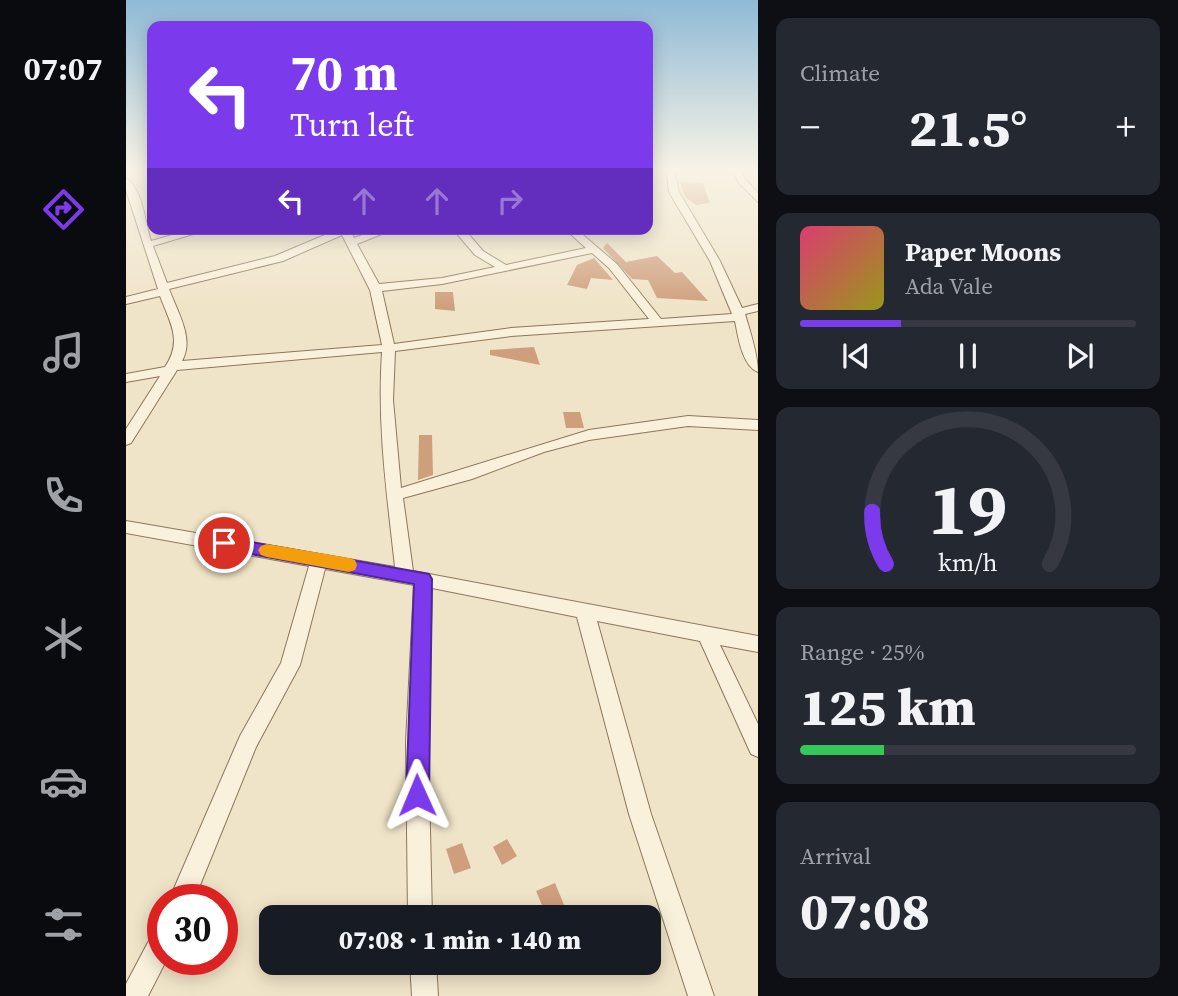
<!DOCTYPE html>
<meta charset="utf-8">
<style>
:root{--surface:#171b24;--page:#242831;--text:#f1f3f6;--muted:#9ea1a6;--line:#363941;--accent:#7c3aed}
body{margin:0;font-family:"Source Serif 4",serif;background:var(--page);color:var(--text);height:100vh;display:flex;flex-direction:column;font-size:26px;white-space:nowrap}
*{box-sizing:border-box;margin:0}
p{font-size:23px;color:var(--muted)}
.icon{flex:none;width:38px;height:38px;fill:none;stroke:currentColor;stroke-width:2;stroke-linecap:round;stroke-linejoin:round}
.map{position:relative;flex:1;overflow:hidden}
.details{display:flex;flex-direction:column;gap:18px;padding:18px;background:#0d0f14;width:420px}
.details>*{flex:none}
.guide{position:absolute;left:21px;top:21px;width:506px;height:214px;border-radius:14px;box-shadow:0 4px 18px #0003;background:#7c3aed;color:#fff;overflow:hidden}
.speed{position:absolute;left:21px;top:884px;display:flex;gap:14px;font-size:35px;font-weight:700;text-align:center}
.speed>*{display:grid;place-content:center;width:91px;height:91px;border-radius:50%;background:var(--surface);box-shadow:0 4px 18px #0003;line-height:1}
.speed .limit{border:10px solid #d22;background:#fff;color:#111}
.pin{position:absolute;display:grid;place-items:center;width:60px;height:60px;color:#fff;margin:-30px;border:4px solid #fff;border-radius:50%;box-shadow:0 2px 7px #0007}
.me{position:absolute;width:77px;margin:-38px;rotate:359deg;stroke-linejoin:round;filter:drop-shadow(0 0 5px #0008)}
.turn{display:flex;align-items:center;gap:24px;height:147px;padding:0 28px;font-size:32px}
.turn .icon{width:91px;height:91px;stroke-width:2.5}
.turn b{display:block;font-size:49px;line-height:60px}
.lanes{display:flex;align-items:center;height:66px;padding:0 28px;background:#0003;justify-content:center;gap:35px;direction:ltr}
.lanes .off{opacity:.35}
.big{font-size:52px;font-weight:800;line-height:1.1}
.details .card{flex:1;display:flex;flex-direction:column;justify-content:center;gap:10px;min-width:0;padding:0 24px;border-radius:14px;background:var(--page)}
.details .dial{align-items:center;gap:0}
.dial svg{height:182px;overflow:visible;fill:none;stroke:var(--line);stroke-width:7;stroke-linecap:round;text-anchor:middle}
.dial text{fill:var(--text);stroke:none}
.song{display:flex;align-items:center;gap:21px}
.cover{width:84px;height:84px;border-radius:10px;background:linear-gradient(135deg,hsl(340 70% 55%),hsl(60 70% 35%))}
.played{height:7px;border-radius:4px;background:linear-gradient(90deg,var(--accent) 30%,var(--line) 30%)}
.keys{display:flex;justify-content:space-around;direction:ltr}
.heat{display:flex;justify-content:space-between;align-items:center;font-size:38px;direction:ltr}
.charge{height:10px;border-radius:5px;background:linear-gradient(90deg,#34c759 25%,var(--line) 0)}
.trip{position:absolute;left:133px;top:905px;width:402px;height:70px;border-radius:14px;background:var(--surface);box-shadow:0 4px 18px #0003;font-weight:800;line-height:70px;text-align:center}
main{display:flex;flex:1;min-height:0}
.tabs{display:flex;flex-direction:column;width:126px;justify-content:space-around;align-items:center;background:#090b0e;color:var(--muted)}
.tabs .icon{width:49px;height:49px}
.tabs .active{color:var(--accent)}
.tabs b{font-size:32px;color:var(--text)}
.map>svg:first-child{display:block}
</style>
<main>
<nav class="tabs">
<b>07:07</b>
<svg class="icon active" aria-label="directions" viewBox="0 0 24 24"><path d="M12 3l9 9-9 9-9-9zM9 14v-3h6M13 9l2 2-2 2"/></svg>
<svg class="icon" aria-label="music" viewBox="0 0 24 24"><path d="M9 18V5l10-2v13"/><circle cx="6" cy="18" r="3"/><circle cx="16" cy="16" r="3"/></svg>
<svg class="icon" aria-label="phone" viewBox="0 0 24 24"><path d="M5 4h4l2 5-3 2q2 4 5 5l2-3 5 2v4C11 20 4 13 5 4z"/></svg>
<svg class="icon" aria-label="climate" viewBox="0 0 24 24"><path d="M12 3v18M4 7l16 10M4 17L20 7"/></svg>
<svg class="icon" aria-label="car" viewBox="0 0 24 24"><path d="M5 17H2v-5l4-1 3-4h7l3 4 3 1v5h-3M9 17h6M6 11h13"/><circle cx="7" cy="17" r="2"/><circle cx="17" cy="17" r="2"/></svg>
<svg class="icon" aria-label="filters" viewBox="0 0 24 24"><path d="M4 7h16M4 17h16"/><circle cx="9" cy="7" r="2"/><circle cx="15" cy="17" r="2"/></svg>
</nav>
<div class="map">
<svg width="632" height="996" viewBox="0 0 632 996">
<rect width="100%" height="100%" fill="#f0e4c8"/>
<g fill="#cf9f7d">
<path d="M554,182L577,183L584,203L570,205L559,197Z"/>
<path d="M481,243L500,262L531,256L549,273L556,272L582,301L531,298L522,280L506,279L477,248Z"/>
<path d="M468,258L487,280L465,278L461,289L441,285L451,265Z"/>
<path d="M309,292H327L329,311L309,309Z"/>
<path d="M408,347L414,365L364,355V350Z"/>
<path d="M437,412H454L458,428H440Z"/>
<path d="M293,435H306L307,475L292,480Z"/>
<path d="M381,839L391,856L376,865L367,847Z"/>
<path d="M336,843L345,868L328,874L320,849Z"/>
<path d="M429,883L443,917H421L410,891Z"/>
</g>
<g fill="none" stroke-linecap="round" stroke-linejoin="round">
<defs>
<g id="minor">
<path d="M543,168H551L549,173L553,192L594,261L616,308L632,304V311L619,314C624,331 632,355 632,372C616,366 612,336 609,321L385,336L269,351L267,400L275,488L463,430L562,416L632,420V430L562,426L463,440L418,452L346,479L277,498L287,571L632,636V652L594,645L632,724V757L625,754L574,641L471,621L525,814L588,996H562L503,814L451,617L306,588L302,742L306,917H282L280,742L288,585L199,569L174,665L130,747L68,900H43L114,736L155,663L183,566L0,533V521L269,567C261,494 251,426 256,352L51,370L5,443L0,445V429L34,376L0,382V374L39,367C57,340 44,323 34,296L0,304V297L32,289L0,190V178C17,189 19,223 25,241L67,229H84L27,246L41,283L149,256L213,229H223L228,238L253,229H268L231,244L253,284L316,278L369,267L349,255L327,229H338L357,251L380,265L460,248L439,229H450L491,264L535,319L606,314L584,261L543,192L541,173ZM216,235L244,290L256,345L56,361C69,339 51,311 43,289L157,261ZM466,253L483,268L523,319L385,328L268,344L256,291L316,284Z"/>
<path d="M606,168H614L619,179L632,193V202L612,182Z"/>
<path d="M37,927V959H41L22,996H0V984L28,931Z"/>
<path d="M284,962H310L312,996H286Z"/>
</g>
</defs>
<use href="#minor" stroke="#8d765c" stroke-width="2"/>
<use href="#minor" fill="#faf1dc" fill-rule="evenodd"/>
</g>
<linearGradient id="sky" x2="0" y2="1"><stop stop-color="#8fbad6"/><stop offset="0.55" stop-color="#f8f3e6"/><stop offset="1" stop-color="#f8f3e6" stop-opacity="0"/></linearGradient>
<rect width="632" height="308" fill="url(#sky)"/>
<path fill="#7c3aed" stroke="#51269a" stroke-width="2" d="M98,537L303,574L306,579L303,795L299,803L291,806L283,803L280,795L288,584L92,548L90,543L92,539Z"/>
<path fill="#f59e0b" d="M141,544L223,558L229,560L231,565L229,570L223,572L141,557L135,555L132,550L135,546Z"/>
</svg>
<div class="speed"><div class="limit">30</div></div>
<div class="pin" style="left:98px;top:543px;background:#d93025"><svg class="icon" aria-label="arrive" viewBox="0 0 24 24"><path d="M6 21V4h12l-3 4 3 4H6"/></svg></div>
<svg class="me" style="left:291px;top:795px" viewBox="-20 -20 40 40"><path d="M0-17L14 15 0 8-14 15z" fill="#7c3aed" stroke="#fff" stroke-width="4"/></svg>
<div class="trip">07:08 · 1 min · 140 m</div>
<div class="guide">
<div class="turn"><svg class="icon" aria-label="left" viewBox="0 0 24 24"><path d="M17 20v-9H6M10 6l-5 5 5 5"/></svg><div><b>70 m</b>Turn left</div></div>
<div class="lanes"><svg class="icon" aria-label="left" viewBox="0 0 24 24"><path d="M17 20v-9H6M10 6l-5 5 5 5"/></svg><svg class="icon off" aria-label="ahead" viewBox="0 0 24 24"><path d="M12 20V5M6 11l6-6 6 6"/></svg><svg class="icon off" aria-label="ahead" viewBox="0 0 24 24"><path d="M12 20V5M6 11l6-6 6 6"/></svg><svg class="icon off" aria-label="right" viewBox="0 0 24 24"><path d="M7 20v-9h11M14 6l5 5-5 5"/></svg></div>
</div>
</div>
<section class="details">
<div class="card"><p>Climate</p>
<div class="heat"><a>−</a><b class="big">21.5°</b><a>+</a></div>
</div>
<div class="card">
<div class="song"><i class="cover"></i><div><b>Paper Moons</b><p>Ada Vale</p></div></div>
<div class="played"></div>
<div class="keys"><svg class="icon" aria-label="previous" viewBox="0 0 24 24"><path d="M18 5L8 12l10 7zM5 5v14"/></svg><svg class="icon" aria-label="pause" viewBox="0 0 24 24"><path d="M8 5v14M16 5v14"/></svg><svg class="icon" aria-label="next" viewBox="0 0 24 24"><path d="M6 5l10 7-10 7zM19 5v14"/></svg></div>
</div>
<div class="card dial"><svg viewBox="0 0 100 80">
<path d="M14 69A42 42 0 1 1 86 69"/>
<path d="M14 69A42 42 0 0 1 8 46" stroke="#7c3aed"/>
<text x="50" y="56" font-size="32" font-weight="700">19</text>
<text x="50" y="72" font-size="11">km/h</text>
</svg></div>
<div class="card"><p>Range · 25%</p><b class="big">125 km</b><div class="charge"></div></div>
<div class="card"><p>Arrival</p><b class="big">07:08</b></div>
</section>
</main>
